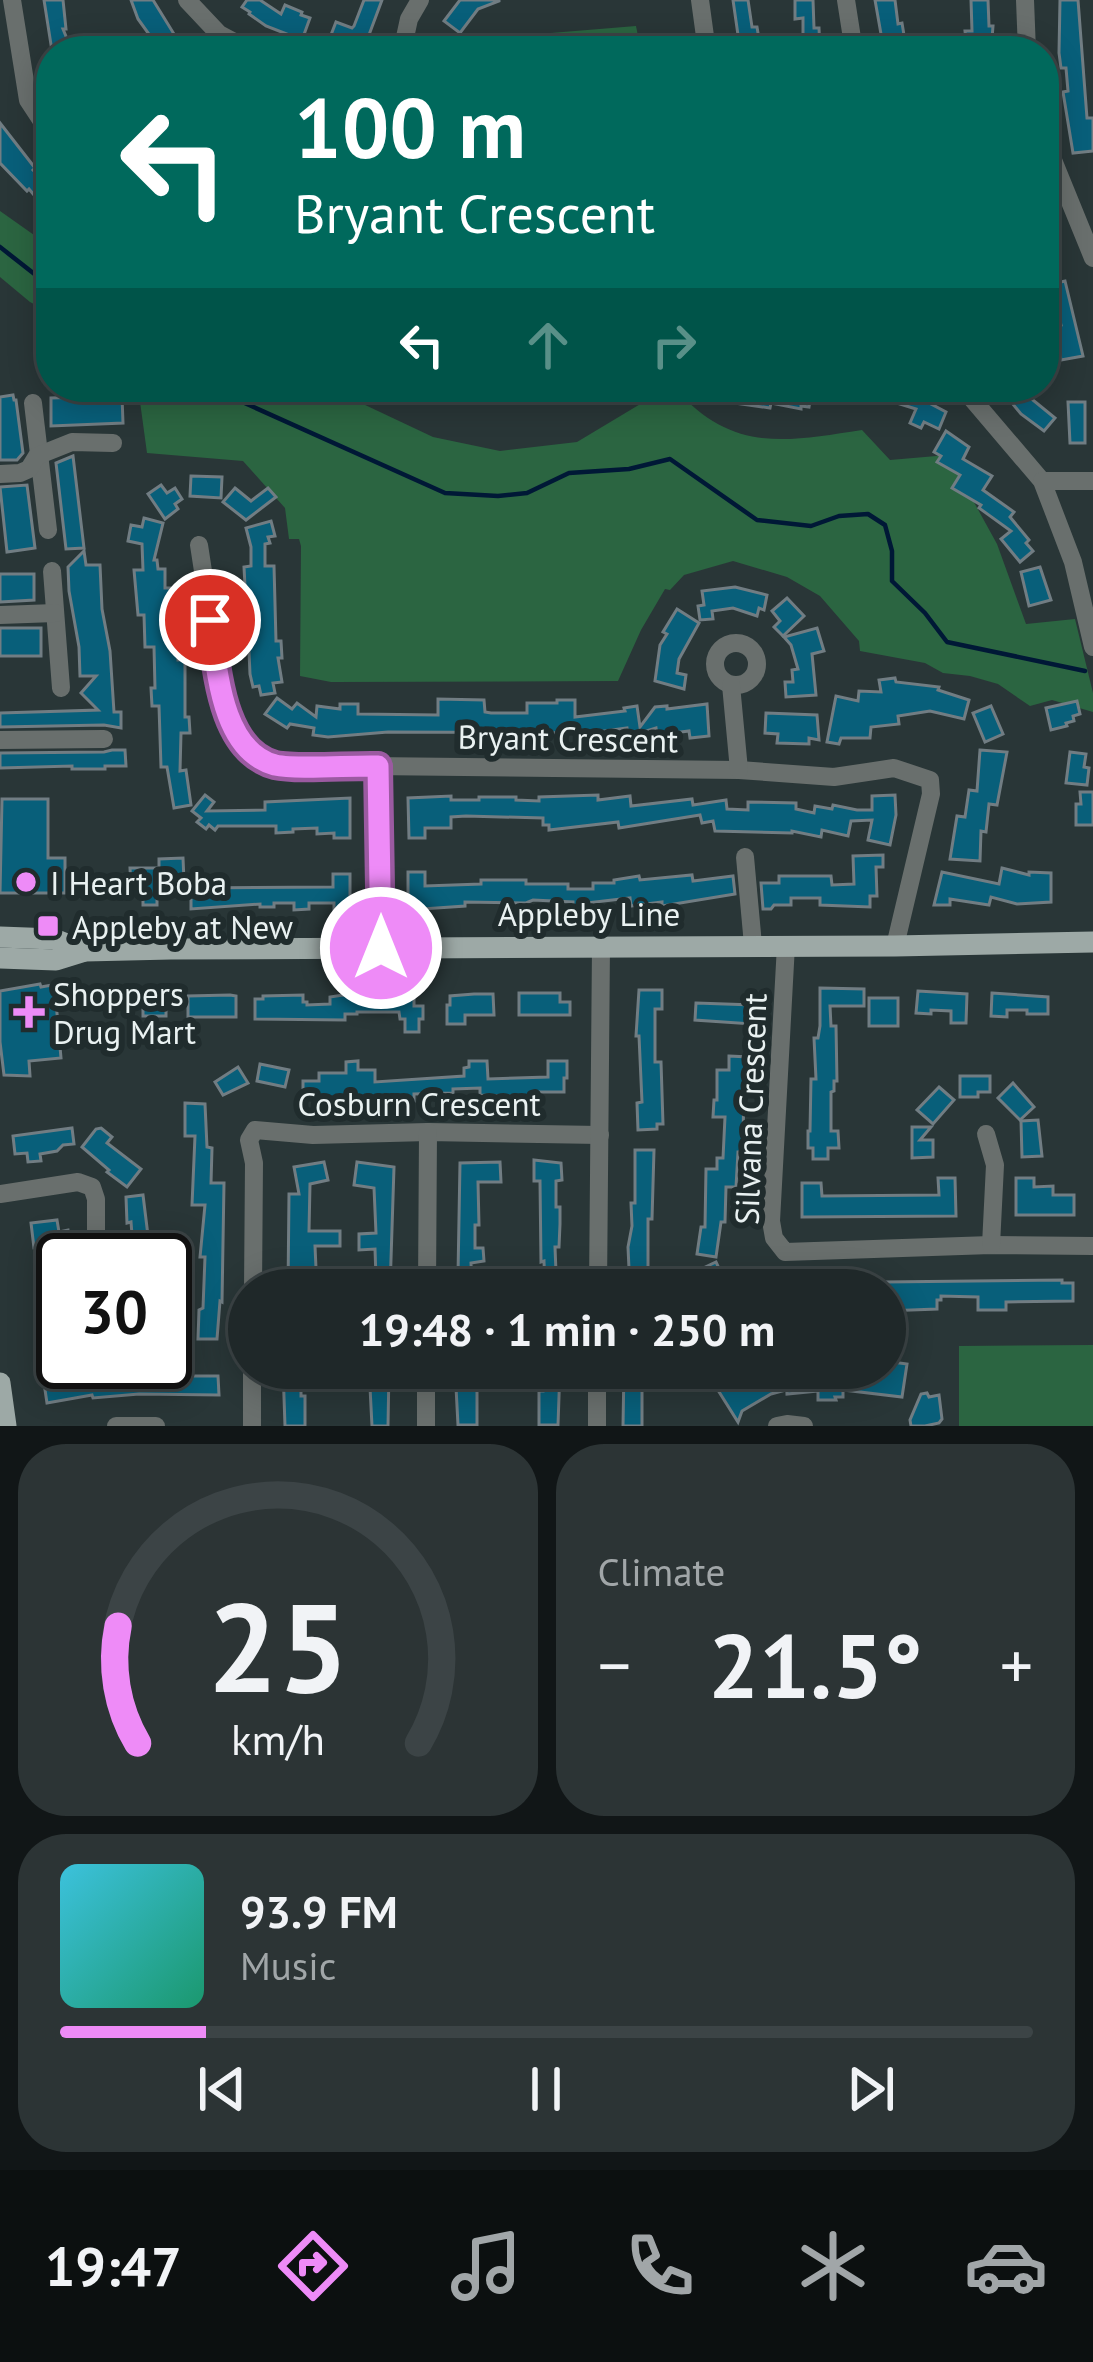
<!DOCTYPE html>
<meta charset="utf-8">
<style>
:root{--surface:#1f2829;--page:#2c3435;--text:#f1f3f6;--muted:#a1a6a8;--line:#3c4446;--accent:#ee8bf7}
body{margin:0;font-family:"PT Sans",sans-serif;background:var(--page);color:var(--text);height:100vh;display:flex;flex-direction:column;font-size:45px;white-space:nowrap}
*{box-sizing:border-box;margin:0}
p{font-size:39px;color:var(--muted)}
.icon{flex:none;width:66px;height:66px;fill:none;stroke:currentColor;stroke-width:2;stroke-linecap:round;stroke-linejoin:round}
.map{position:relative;height:1426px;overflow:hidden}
.panel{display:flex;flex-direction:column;gap:18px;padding:18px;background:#111617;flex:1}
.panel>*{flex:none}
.top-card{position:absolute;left:36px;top:36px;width:1023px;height:366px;border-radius:48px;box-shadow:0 6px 30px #0003,0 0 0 3px var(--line);background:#00695c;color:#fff;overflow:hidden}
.speed{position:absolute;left:36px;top:1233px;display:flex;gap:24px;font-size:60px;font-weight:700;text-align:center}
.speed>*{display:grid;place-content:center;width:156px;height:156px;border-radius:50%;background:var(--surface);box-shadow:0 6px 30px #0003,0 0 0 3px var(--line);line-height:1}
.speed .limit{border:6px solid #111;border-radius:18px;background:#fff;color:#111}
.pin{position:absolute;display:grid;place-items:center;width:102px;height:102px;color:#fff;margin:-51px;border:6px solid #fff;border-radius:50%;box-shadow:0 3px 12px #0007}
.me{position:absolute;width:132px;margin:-66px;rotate:0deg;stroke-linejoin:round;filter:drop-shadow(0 0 9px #0008)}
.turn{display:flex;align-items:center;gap:42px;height:252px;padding:0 60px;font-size:54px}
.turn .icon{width:156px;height:156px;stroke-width:2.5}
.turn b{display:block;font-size:84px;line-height:102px}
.lanes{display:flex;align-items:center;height:114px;padding:0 60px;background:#0003;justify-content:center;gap:60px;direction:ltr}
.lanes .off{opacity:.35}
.big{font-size:90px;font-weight:700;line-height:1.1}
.panel .card{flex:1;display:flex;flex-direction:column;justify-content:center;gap:18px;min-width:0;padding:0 42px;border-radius:48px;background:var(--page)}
.panel .dial{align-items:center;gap:0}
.dial svg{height:312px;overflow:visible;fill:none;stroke:var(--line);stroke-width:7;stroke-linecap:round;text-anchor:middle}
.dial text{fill:var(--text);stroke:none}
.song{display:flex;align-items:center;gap:36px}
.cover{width:144px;height:144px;border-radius:18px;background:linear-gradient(135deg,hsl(190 70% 55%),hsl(160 70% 35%))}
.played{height:12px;border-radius:6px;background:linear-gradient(90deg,var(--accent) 15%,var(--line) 15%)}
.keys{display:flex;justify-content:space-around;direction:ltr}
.heat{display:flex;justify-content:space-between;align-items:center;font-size:66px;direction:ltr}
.panel .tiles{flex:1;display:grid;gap:18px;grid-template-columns:1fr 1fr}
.card:last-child{grid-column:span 2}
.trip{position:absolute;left:228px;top:1269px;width:678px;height:120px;border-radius:60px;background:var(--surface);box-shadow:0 6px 30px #0003,0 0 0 3px var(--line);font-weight:700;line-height:120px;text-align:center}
.tab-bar{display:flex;height:192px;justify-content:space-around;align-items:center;background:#0c1010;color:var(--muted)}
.tab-bar .icon{width:84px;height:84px}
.tab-bar .current{color:var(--accent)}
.tab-bar b{font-size:54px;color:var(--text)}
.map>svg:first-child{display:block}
</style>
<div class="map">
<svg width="1093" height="1426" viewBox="0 0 1093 1426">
<rect width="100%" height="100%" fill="#293637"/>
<g fill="#2b6541">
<path d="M636,26L639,41L577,51H500L503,37Z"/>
<path d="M0,211L51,247V313L30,302L0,277Z"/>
<path d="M138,387H327L433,437L500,451L577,442L662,391L663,387H674C731,453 784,442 862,430L890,460L948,455L997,544L1026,624L1075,619L1093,693V712L1052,700L1030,706L998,684L970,676L943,673L925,663L860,651L859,641L820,596L787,577L733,561L684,575L670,590L665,589L641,630L618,681L331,682L300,676L301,546L299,539H289L285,508L243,461L147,453Z"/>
<path d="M1093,1345V1426H959V1346Z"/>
</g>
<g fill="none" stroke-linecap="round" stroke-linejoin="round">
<g stroke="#001836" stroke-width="4.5">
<path d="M0,247L51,287"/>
<path d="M209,387L445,493L498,496L527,493L569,473L629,469L670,459L757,520L811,526L839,516L868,514L885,525L892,551V581L925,613L947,642L1085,671"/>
</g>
</g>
<g fill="#085f7a" stroke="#717d83" stroke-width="3">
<path d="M44,0H63L66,29H63L72,51H52Z"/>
<path d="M131,0H153L174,34L166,40L177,51H161L138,19Z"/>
<path d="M247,0H260L281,14L285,5L302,12L301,15L310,18L302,40L266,26L249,14L250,12L242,7Z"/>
<path d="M364,0H382L363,51L329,40L336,22L352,28L354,26Z"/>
<path d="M460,0H499V1L478,9L460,33L444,21Z"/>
<path d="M733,0H748L752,27H757L761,51H743L742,41L739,42Z"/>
<path d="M795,0H813L814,28H819L820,51H803V18L795,19Z"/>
<path d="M875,0H895L898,24L902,23L906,47L884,51Z"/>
<path d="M971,0H988L989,26H993L991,51H975V44L966,41L965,31H972Z"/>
<path d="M1060,0H1078L1087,118H1093V151L1073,153L1063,92L1068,91L1066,68H1061L1059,53Z"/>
<path d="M0,123L35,168L33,170L51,188V203L37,192L34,195L29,189L27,191L0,163Z"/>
<path d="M1054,262L1061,282L1065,281L1083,356L1061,360L1055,326L1061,325L1054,300L1044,303V266Z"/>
<path d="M705,387H729L741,397L742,388L812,389L809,407L801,406V409L771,403L770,408L721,401Z"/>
<path d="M858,387H920L916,396L946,412L939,429L924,422L921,428L910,423L916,409L858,391Z"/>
<path d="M999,387H1017L1055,418L1044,431L1021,414Z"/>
<path d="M13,395L14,400H16L23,453L17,460H0V397Z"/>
<path d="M122,396L123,423L51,426V398Z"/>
<path d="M1068,402H1085V443H1070Z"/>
<path d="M946,431L969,447L963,459L992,476L983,490L1014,512L1010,517L1029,540L1026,543L1033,551L1020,562L1001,539L1011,531L979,508L981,505L952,488L960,475L937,462L941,456L934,452Z"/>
<path d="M73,456L84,548L66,549L56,463Z"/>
<path d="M191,476L222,477L221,498L190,496Z"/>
<path d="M27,485L35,548L7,552L0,487Z"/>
<path d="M161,485L167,493L175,488L182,499L175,504L178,509L165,519L148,494Z"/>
<path d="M235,488L251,501L268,488L276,497L246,520L223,502Z"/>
<path d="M144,518L163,523L154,560H157L158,569H165V588H170L171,620H176L178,660H185V717H189L190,733H181L180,771L186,770L191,805L174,808L167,767H161L159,706H152L151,688H155L154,647H145L144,615H138L134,570H143L142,544L128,541L131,525L142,527Z"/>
<path d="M271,521L275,536L268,537L270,543L265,544V566H274L276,641H281L282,658H278L282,682L273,683L275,693L261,695L259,686L253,687L250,674L248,629H246L243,610L242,586H245L244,567L251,566V547L246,528Z"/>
<path d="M84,551L86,565H100L102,609L110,651L114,712H121V728L104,725L0,727V713L98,710L81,693L96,676H80L79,647L69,591L68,567Z"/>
<path d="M1040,567L1051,600L1029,606L1021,572Z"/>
<path d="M0,574H34V600L0,602Z"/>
<path d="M735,587L767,595L764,610L759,608L757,616L733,608L712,611L713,619L700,620L698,606L704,605L702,591Z"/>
<path d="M787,598L804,616L783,636L774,627L780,621L772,611Z"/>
<path d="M677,609L699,623L679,659L677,673L686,675L684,689L655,681L660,645L667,634L663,632Z"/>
<rect x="0" y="628" width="41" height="28"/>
<path d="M817,628L824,651L812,654L816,695L786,697L785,682H793L792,670L798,669L791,645L784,637Z"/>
<path d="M895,678L896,682L939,687L938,690L969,700L964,719L930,711L898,716L899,724L871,727L870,738H841L839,744L827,742L836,696L858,701L859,691L881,692L879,680Z"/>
<path d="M277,698L292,709L297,703L316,717L317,706L340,709V704H358V714L438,715V699L484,700L485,712L491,713H527V703H557V700H575V717L625,711L624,708L637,706L640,727L655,707L667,706V709L707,704L709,736L690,738L689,731L657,735L656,728L634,735H628L627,728L590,733L388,732L328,737L313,735L314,728L290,724L287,728L265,714Z"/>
<path d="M1077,701L1080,714L1073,716L1074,721L1066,723L1067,726L1051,730L1046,708Z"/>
<path d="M991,706L1003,734L985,742L973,713Z"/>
<path d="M766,713L817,715L819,740L809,738V744L777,743L778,734L765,733Z"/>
<path d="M112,750H125L126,766H105V769H72V766L0,768V753L104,752Z"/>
<path d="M980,750L1007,752L997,805L989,804L986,832L981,831L980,861L950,859L957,816L965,817L969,790L977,791Z"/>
<path d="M1070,752L1086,754L1084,767L1089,768L1087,785L1066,783Z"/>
<path d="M1080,792H1093V825H1076V804H1081Z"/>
<path d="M205,795L214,802L207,811L265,810V802L350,798V838H334V833L317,834V828L293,829V832L276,833V826H218L215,830L209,825L206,829L197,822L201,818L192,811Z"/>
<path d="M598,795V800L630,796L631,806L692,799L693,805L726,800L727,809L748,810V802L796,803V809L814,813L815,806L832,809L833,805L857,810H872V796L895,795L896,815L890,845L868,840L872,820L851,821L848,836L822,830L821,837L792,831V833L715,831L713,821L702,823L700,815L619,828L618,822L549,830V825H543V818L466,816L451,817V828H425V838H409L408,798L451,796V800H479V797H516V800L539,801V797Z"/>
<path d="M2,799H48V858H65V893H0Z"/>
<path d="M883,855V867H876L877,896H870V907L820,905V898H791V905H774L771,909H763L761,883H779V876H831L832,885L854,884L853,856Z"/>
<path d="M183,858L184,881L157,882V905H143V895H138L131,888L130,868H159V859Z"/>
<path d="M1002,868L1029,875V872L1051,873V902L1017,904L991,897L989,905L950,899V905H934L942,872L999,884Z"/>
<path d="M408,872H425V886L481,884V880H526V884H568V889H593V883H614V880L639,876L640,880L692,875L693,881L733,876L735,894L662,906V902L631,906L630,898L586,903V911H573V902L533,900L526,903L465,902V906L408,910Z"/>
<path d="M333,874H350V910L334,911V903H309V909L294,910V903H274V907H260V904L191,909V888L333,887Z"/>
<path d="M40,984L41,987L52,985L53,992L55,991L61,1058L29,1061L30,1076L4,1075L0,1042V991Z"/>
<path d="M820,988L864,989V1006H830L831,1026H836L837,1081H834V1091L831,1092V1131H838L839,1148H828V1159H813V1148H808V1131H810L811,1079H816L814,1038H818L820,1026Z"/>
<path d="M639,990H662V1009H655V1062H661L663,1124H657V1129L638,1130L637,1103L642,1102L639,1036H636Z"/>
<path d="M918,991L967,994L966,1023H951V1011L931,1010V1014L916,1013Z"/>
<path d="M519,993H560V1002H570V1015H519Z"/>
<path d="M992,993L1048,997V1014H1027V1010H1007V1017L991,1016Z"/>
<path d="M474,994H493L494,1015H465V1024H447V1005H450V996Z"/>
<path d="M230,995L236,996V1017H188V996Z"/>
<path d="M303,995V1002H307V1005L330,1004V997L343,995L414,996V1006H423V1019H419V1032H405V1019H400L399,1012H357V1014H345V1020L255,1019V999H263V996Z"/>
<path d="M143,996L166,997V1016H143Z"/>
<rect x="869" y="998" width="29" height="28"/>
<path d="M696,1003L753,1005L752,1024L695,1020Z"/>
<path d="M729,1056L748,1057L744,1084L743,1140L741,1152H738L736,1187H726L725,1222H721L716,1257L697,1254L701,1227H705L706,1169H717V1158H723L725,1117H713L714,1100H717V1070H729Z"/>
<path d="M358,1061V1070H375V1082L464,1076V1068L469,1067V1061H487L488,1079L548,1077V1061H567V1078H564V1092H536V1097L480,1095V1088L453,1089V1093L414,1094V1101H394V1096L341,1099L303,1097V1081H319V1073H346V1062Z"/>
<path d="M260,1064L289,1070L285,1087L257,1081Z"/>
<path d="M238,1067L248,1083L223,1095L215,1082Z"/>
<path d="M960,1076H990V1092H978V1097H960Z"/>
<path d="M1013,1083L1034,1107L1020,1120L998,1098Z"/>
<path d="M939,1087L954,1100L933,1124L917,1110Z"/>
<path d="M185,1103L205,1104L207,1147L212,1148L211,1183H224L222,1302L220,1301L217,1339H198L199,1310L203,1308L205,1257H200L205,1205H192L195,1136H185Z"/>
<path d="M1038,1120L1042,1156L1022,1157L1021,1121Z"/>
<path d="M912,1127H931L920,1140H933V1157L912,1158Z"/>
<path d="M72,1128L74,1144L63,1145L57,1151L40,1154L41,1161L28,1162L27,1153L15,1154L13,1136Z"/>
<path d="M101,1128L112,1137L107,1143L141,1169L127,1187L107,1172L109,1170L82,1147L96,1129Z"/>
<path d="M635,1150H654L652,1219H648V1290H630L628,1247L632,1226L631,1203H635Z"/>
<path d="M534,1160L561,1163L562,1180L556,1181V1207H560V1224L559,1247H555L556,1272H560V1290H545L544,1261L541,1262L540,1181H534Z"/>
<path d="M324,1162L328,1180L310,1184L309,1231H340V1246H315L317,1290H288L289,1194H299L294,1167Z"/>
<path d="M357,1162L394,1167L390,1290H374V1278H376L375,1249L359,1250V1234L376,1233L374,1188L354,1185Z"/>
<path d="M500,1162L501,1182H478L479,1225H475V1248H483L484,1261L471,1263L472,1290H454V1277L458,1275L460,1163Z"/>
<path d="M938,1178H955L956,1216L802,1217V1183H821L822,1196L939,1195Z"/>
<path d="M1016,1178H1034V1187L1053,1186V1195H1074V1215H1016Z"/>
<path d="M143,1195L151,1260H134L131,1222L127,1223L126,1197Z"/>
<path d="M57,1220L59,1232L68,1230L70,1243L58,1245L60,1261H58V1268H56L59,1294H63V1318L46,1320L37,1248H34L31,1223Z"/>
<path d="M716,1262L729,1290H705L697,1271Z"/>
<path d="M1062,1280V1283H1073V1301L1006,1302V1310H978V1297L941,1296V1300H937V1309L885,1311V1282Z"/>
<path d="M885,1361L907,1364L902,1397L843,1390V1397H835L836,1400H818V1391L787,1394L786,1368H885Z"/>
<path d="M283,1368H301V1396H305V1426H285Z"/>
<path d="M369,1368L389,1370L388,1426H372Z"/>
<path d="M455,1368H481V1386H477V1425H458Z"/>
<path d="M543,1368H560L558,1425H539V1391H543Z"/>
<path d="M624,1368H646L647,1383H642V1426H623Z"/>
<path d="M748,1368H768L782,1391L771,1394L742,1411L738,1422L716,1387Z"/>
<path d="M116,1371L117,1376H218L219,1395L139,1394L93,1398L92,1395L47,1403L44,1383L103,1378V1373Z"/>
<path d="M927,1393L929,1397L939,1395L942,1419L939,1423L925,1426H911L910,1420L921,1394Z"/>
</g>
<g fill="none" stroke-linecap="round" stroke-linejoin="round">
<g stroke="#696f6d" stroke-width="18">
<path d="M12,0L28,100L51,135"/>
<path d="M187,0L219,34L251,51"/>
<path d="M700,0L707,51"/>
<path d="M846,0L854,51"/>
<path d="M1025,0L1027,51"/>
<path d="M402,51L409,19L420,0"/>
<path d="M1044,138L1093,258"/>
<path d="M962,387L1042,481L1073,562L1093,647"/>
<path d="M33,403L48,530"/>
<path d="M0,474L20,473L29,469L37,456L72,442L113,443"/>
<path d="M1042,481H1093"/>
<path d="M199,545L216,656L230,726L255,756L277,765L739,770L834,777L894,768L930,780L931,794L895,946"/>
<path d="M52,571L61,688"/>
<path d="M0,615L55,613"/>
<circle cx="736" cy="664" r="21"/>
<path d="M731,685L739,770"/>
<path d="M0,740L104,739"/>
<path d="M378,766L381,948"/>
<path d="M745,857L753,945"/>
<path d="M786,945L771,1221L774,1238L785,1252L991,1245L1093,1246"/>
<path d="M986,1134L995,1165L991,1245"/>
<path d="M0,1194L78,1182L92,1187L96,1199V1260"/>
<path d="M253,1290L254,1163L249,1140L255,1130L313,1135L428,1132L600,1135"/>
<path d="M427,1290L428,1132"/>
<path d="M598,1290L601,946"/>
<path d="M116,1426H156"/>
<path d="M252,1426V1368"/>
<path d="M426,1426V1368"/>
<path d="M597,1426V1368"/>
<path d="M777,1426L787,1424L804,1426"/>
</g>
<g stroke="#9da9a6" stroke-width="21">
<path d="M0,937L54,939L84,951"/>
<path d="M0,958L56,960L85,951L171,949L895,946L1093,942"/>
<path d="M0,1383L6,1426"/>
</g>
</g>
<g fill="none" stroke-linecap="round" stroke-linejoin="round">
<defs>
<path id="route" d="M210,620C217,666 220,750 275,765C298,770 352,765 378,766L381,948"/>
</defs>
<use href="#route" stroke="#9b5aa1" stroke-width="30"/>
<use href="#route" stroke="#ee8bf7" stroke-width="21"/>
</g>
<g fill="#ee8bf7" stroke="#202c2d" stroke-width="4.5">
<circle cx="26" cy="882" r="12"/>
<rect x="36" y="914" width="24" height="24" rx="6"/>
<path d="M23 994h12v12h12v12h-12v12h-12v-12h-12v-12h12z"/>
</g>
<g text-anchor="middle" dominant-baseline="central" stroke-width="12" stroke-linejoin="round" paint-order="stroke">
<g font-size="33" fill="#e9f1f1" stroke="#202c2d">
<text transform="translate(568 738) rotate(1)">Bryant Crescent</text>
<text x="589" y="913">Appleby Line</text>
<text x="419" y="1103">Cosburn Crescent</text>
<text transform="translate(750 1109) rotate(-88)">Silvana Crescent</text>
</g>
<g font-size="33" fill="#e9f1f1" stroke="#202c2d" text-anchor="start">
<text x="50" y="882">I Heart Boba</text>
<text x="72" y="926">Appleby at New</text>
<text x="53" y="993">Shoppers<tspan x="53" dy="38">Drug Mart</tspan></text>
</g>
</g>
</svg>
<div class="speed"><div class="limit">30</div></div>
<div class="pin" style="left:210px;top:620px;background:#d93025"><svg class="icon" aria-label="arrive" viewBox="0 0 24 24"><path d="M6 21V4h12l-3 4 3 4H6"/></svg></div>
<svg class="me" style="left:381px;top:948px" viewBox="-20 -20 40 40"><circle r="17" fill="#ee8bf7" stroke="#fff" stroke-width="3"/><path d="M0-11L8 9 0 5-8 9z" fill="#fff"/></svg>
<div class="trip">19:48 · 1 min · 250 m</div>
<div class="top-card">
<div class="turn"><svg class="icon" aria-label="left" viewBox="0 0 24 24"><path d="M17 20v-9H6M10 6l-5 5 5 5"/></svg><div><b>100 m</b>Bryant Crescent</div></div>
<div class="lanes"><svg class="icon" aria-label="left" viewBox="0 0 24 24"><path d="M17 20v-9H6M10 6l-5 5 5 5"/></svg><svg class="icon off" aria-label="ahead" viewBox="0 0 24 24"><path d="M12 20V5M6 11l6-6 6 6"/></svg><svg class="icon off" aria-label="right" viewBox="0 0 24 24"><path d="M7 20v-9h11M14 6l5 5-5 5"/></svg></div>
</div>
</div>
<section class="panel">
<div class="tiles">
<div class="card dial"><svg viewBox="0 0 100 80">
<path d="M14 69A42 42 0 1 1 86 69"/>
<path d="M14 69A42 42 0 0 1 9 39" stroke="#ee8bf7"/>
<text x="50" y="56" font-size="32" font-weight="700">25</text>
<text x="50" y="72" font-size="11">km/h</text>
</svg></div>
<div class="card"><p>Climate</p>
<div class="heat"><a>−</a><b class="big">21.5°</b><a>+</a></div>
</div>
<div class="card">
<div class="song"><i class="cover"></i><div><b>93.9 FM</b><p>Music</p></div></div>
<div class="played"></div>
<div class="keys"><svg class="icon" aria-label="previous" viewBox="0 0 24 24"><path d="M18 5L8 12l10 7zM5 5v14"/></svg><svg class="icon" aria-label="pause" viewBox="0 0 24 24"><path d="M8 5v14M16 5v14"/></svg><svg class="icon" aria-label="next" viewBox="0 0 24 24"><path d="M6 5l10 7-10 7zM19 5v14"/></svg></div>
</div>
</div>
</section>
<nav class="tab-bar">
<b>19:47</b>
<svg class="icon current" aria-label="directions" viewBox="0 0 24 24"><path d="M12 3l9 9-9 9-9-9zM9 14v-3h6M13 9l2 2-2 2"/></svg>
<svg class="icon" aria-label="music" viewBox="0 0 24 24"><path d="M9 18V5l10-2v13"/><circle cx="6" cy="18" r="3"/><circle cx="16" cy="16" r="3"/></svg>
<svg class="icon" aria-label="phone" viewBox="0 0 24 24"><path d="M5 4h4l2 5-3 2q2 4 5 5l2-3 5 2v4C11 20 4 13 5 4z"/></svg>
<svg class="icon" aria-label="climate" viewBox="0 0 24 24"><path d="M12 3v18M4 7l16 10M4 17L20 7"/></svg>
<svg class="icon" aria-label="car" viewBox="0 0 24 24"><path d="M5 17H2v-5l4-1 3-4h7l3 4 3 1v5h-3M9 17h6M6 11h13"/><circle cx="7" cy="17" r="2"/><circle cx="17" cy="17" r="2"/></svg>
</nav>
